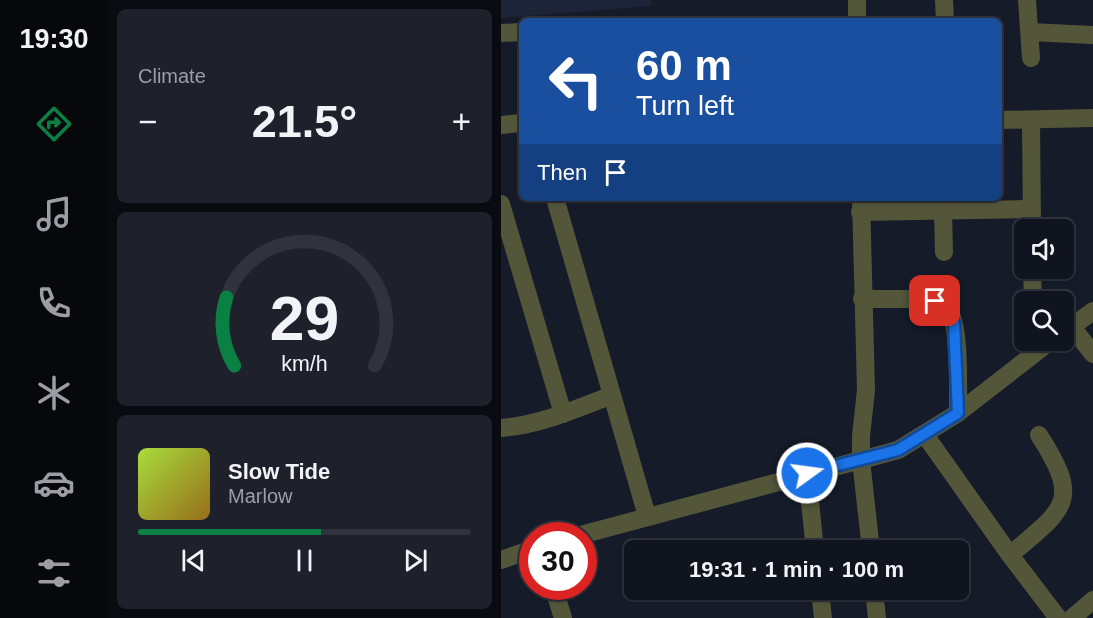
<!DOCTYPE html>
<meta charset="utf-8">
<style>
:root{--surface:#10141f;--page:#1e212c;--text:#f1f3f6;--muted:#9c9ea4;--line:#30333d;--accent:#0b8043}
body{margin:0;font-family:Arial,sans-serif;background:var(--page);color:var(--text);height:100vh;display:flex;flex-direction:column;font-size:22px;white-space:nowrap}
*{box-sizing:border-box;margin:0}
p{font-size:20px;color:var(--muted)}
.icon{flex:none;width:33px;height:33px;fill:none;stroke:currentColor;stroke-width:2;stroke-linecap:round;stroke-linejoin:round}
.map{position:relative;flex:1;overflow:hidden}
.side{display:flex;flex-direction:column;gap:9px;padding:9px;background:#090b11;width:393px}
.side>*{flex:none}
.banner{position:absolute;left:18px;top:18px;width:483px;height:183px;border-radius:9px;box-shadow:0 2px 4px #0004,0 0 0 2px var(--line);background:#1a4fa0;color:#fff;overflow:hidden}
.buttons{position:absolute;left:513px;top:219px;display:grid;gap:12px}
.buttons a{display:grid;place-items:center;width:60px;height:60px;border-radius:9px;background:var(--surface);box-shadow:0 2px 4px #0004,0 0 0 2px var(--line);font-size:30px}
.speed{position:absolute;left:18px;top:522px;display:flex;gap:12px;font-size:30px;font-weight:700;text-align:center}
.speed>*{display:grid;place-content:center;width:78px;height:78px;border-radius:50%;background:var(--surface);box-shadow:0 2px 4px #0004,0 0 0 2px var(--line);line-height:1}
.speed .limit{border:9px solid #d22;background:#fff;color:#111}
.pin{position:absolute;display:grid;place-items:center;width:51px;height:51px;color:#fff;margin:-26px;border-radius:12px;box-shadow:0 3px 9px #0006}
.me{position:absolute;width:66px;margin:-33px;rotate:76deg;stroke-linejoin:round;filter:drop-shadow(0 0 4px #0008)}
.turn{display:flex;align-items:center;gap:21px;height:126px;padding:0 18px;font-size:27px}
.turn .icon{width:78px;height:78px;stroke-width:2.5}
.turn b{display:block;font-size:42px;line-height:51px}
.then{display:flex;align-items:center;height:57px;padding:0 18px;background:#0003;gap:12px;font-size:22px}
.big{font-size:45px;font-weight:800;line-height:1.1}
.side .widget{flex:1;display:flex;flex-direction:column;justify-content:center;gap:9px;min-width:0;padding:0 21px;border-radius:9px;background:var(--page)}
.side .dial{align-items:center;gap:0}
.dial svg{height:156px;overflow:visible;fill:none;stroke:var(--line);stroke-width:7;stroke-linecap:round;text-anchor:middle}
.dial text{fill:var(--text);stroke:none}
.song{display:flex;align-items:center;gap:18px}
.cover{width:72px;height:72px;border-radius:9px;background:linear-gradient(135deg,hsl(80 70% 55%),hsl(40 70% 35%))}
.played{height:6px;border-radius:3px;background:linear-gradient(90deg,var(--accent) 55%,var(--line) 55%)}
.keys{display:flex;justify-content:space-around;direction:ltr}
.heat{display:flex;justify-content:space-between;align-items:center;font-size:33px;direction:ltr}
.trip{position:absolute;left:123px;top:540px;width:345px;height:60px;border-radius:9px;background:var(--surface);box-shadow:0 2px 4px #0004,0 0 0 2px var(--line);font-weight:800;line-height:60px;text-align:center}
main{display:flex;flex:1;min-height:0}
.tab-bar{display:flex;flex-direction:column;width:108px;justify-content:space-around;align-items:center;background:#06080c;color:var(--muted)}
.tab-bar .icon{width:42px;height:42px}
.tab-bar .active{color:var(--accent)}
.tab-bar b{font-size:27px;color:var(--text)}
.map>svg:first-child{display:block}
</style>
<main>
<nav class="tab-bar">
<b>19:30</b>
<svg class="icon active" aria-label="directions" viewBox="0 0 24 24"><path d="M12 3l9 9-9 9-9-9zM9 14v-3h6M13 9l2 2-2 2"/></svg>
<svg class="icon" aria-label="music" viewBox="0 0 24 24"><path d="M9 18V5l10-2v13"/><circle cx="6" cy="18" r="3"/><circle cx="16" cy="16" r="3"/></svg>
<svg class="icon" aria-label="phone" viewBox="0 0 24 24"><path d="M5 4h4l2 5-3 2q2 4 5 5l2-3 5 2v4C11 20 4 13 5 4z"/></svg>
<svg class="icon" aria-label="climate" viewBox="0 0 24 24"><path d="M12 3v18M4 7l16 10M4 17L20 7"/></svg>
<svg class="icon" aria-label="car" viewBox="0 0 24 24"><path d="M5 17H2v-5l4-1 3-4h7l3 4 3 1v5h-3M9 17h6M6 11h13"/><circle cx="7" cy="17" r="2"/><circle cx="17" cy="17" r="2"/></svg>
<svg class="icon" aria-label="filters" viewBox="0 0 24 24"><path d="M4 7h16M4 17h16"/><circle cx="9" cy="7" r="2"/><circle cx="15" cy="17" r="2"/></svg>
</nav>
<section class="side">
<div class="widget"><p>Climate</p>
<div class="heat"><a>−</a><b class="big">21.5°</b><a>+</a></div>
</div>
<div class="widget dial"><svg viewBox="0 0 100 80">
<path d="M14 69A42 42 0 1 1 86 69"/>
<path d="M14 69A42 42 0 0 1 10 34" stroke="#0b8043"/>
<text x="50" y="56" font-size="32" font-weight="700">29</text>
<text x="50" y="72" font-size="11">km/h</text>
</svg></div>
<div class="widget">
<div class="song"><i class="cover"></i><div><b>Slow Tide</b><p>Marlow</p></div></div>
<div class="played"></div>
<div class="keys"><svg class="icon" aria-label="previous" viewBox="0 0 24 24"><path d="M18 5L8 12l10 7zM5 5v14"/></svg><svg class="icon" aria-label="pause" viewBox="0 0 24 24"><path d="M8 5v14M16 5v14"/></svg><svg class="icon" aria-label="next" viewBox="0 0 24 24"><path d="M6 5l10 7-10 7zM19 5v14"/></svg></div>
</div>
</section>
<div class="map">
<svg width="592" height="618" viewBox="0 0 592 618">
<rect width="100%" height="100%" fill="#151b29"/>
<path fill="#1d2438" d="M0,0H150L151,6L0,18Z"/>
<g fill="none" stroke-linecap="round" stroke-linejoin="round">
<g stroke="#54563a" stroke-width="18">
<path d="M356,0V21"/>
<path d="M443,0L444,21"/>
<path d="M526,0L530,58"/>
<path d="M529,32L592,35"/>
<path d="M0,33L21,32"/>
<path d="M498,120L592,118"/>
<path d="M530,120L531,230"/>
<path d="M0,125L21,123"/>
<path d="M54,198L146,516"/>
<path d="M360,198L365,390L360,436V460L370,550"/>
<path d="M0,204L62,414"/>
<path d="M359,212L531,209"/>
<path d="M442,212L443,252"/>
<path d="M531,268L532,302"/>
<path d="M361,299H425C435,301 444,304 449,313C459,329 457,391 457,413"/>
<path d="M571,327L592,354"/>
<path d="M562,333L592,311"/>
<path d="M0,428C38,425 75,409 111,395"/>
<path d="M424,435L509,555L557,618"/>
<path d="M306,473L314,550"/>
<path d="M76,536L397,450L457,413L551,340"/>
<path d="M509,555C564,508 581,502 538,435"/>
<path d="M0,560L32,549"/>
<path d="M52,586L62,618"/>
<path d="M319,590L322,618"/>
<path d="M373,590L376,618"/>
<path d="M571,618L592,600"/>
</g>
</g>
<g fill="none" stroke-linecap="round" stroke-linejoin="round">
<defs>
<path id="route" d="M306,473L397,450L457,413L453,323L446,308L434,301"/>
</defs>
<use href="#route" stroke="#114b97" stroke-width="15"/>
<use href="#route" stroke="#1a73e8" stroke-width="10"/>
</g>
</svg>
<div class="buttons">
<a><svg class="icon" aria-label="sound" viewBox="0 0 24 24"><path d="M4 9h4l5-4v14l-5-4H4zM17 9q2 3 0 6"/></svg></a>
<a><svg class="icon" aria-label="search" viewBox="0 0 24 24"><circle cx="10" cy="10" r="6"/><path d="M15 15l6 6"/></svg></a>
</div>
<div class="speed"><div class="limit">30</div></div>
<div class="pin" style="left:434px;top:301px;background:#d93025"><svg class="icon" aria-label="arrive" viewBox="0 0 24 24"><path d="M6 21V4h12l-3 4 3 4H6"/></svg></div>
<svg class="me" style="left:306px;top:473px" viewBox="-20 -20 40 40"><circle r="17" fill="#1a73e8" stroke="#fff" stroke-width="3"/><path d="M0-11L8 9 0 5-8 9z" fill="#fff"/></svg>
<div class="trip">19:31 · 1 min · 100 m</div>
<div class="banner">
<div class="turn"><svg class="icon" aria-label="left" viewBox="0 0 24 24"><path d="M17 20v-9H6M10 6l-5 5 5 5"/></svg><div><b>60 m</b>Turn left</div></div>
<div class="then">Then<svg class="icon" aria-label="arrive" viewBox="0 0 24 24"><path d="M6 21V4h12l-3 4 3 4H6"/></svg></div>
</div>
</div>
</main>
